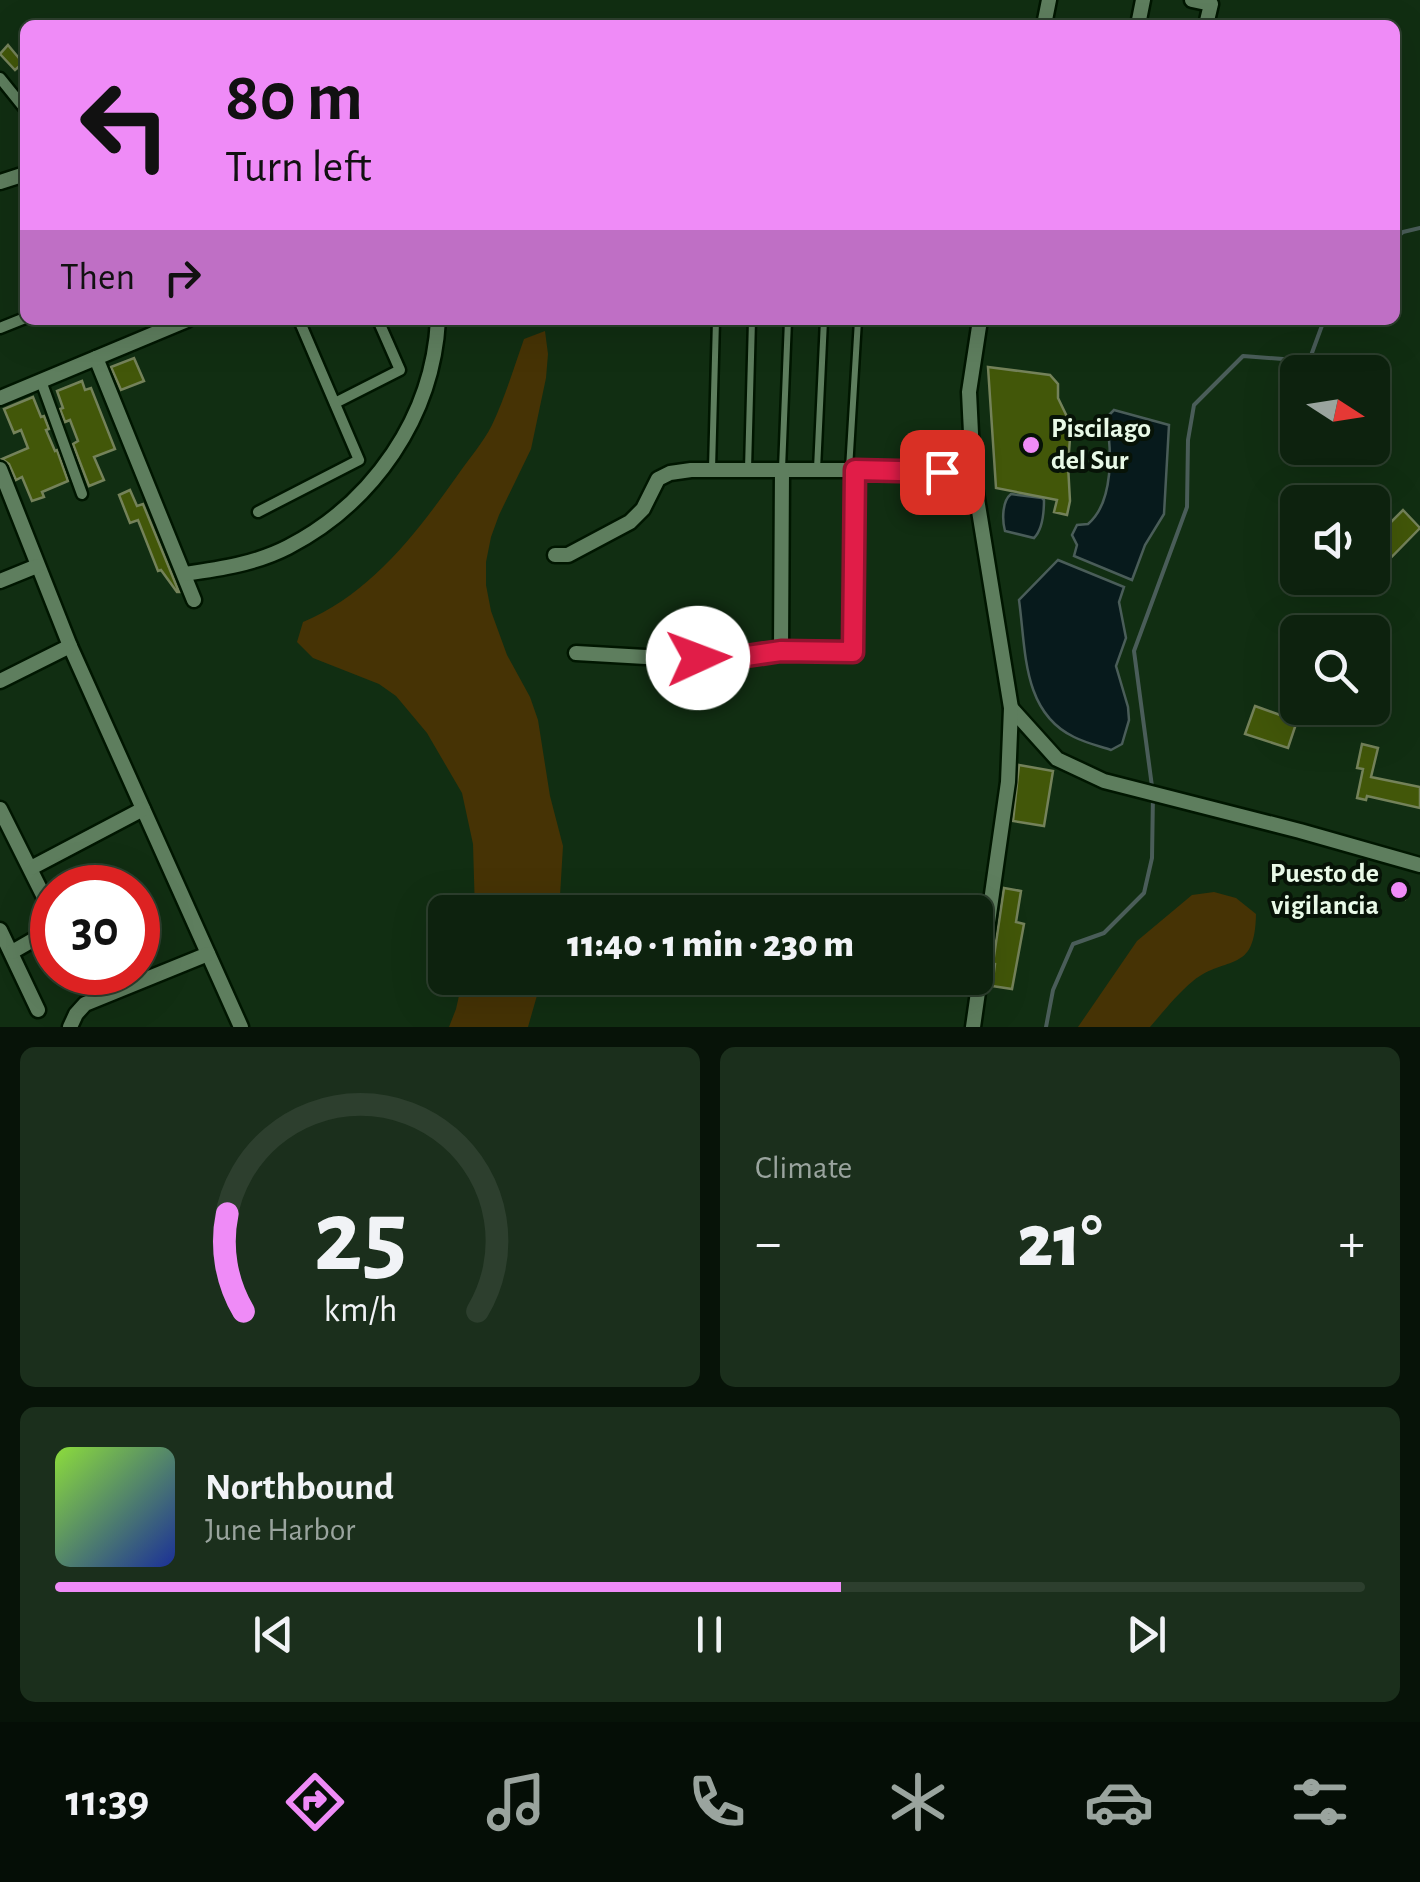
<!DOCTYPE html>
<meta charset="utf-8">
<style>
:root{--surface:#0d220e;--page:#1b2f1c;--text:#f1f3f6;--muted:#9aa49e;--line:#2d3f2e;--accent:#ef8bf7}
body{margin:0;font-family:"Alegreya Sans",sans-serif;background:var(--page);color:var(--text);height:100vh;display:flex;flex-direction:column;font-size:38px;white-space:nowrap}
*{box-sizing:border-box;margin:0}
p{font-size:32px;color:var(--muted)}
.icon{flex:none;width:55px;height:55px;fill:none;stroke:currentColor;stroke-width:2;stroke-linecap:round;stroke-linejoin:round}
.map{position:relative;height:1027px;overflow:hidden}
.side{display:flex;flex-direction:column;gap:20px;padding:20px;background:#071308;flex:1}
.side>*{flex:none}
.top-card{position:absolute;left:20px;top:20px;width:1380px;height:305px;border-radius:15px;box-shadow:0 10px 40px #0002,0 0 0 2px var(--line);background:#ef8bf7;color:#111;overflow:hidden}
.needle{width:65px;rotate:102deg}
.buttons{position:absolute;left:1280px;top:355px;display:grid;gap:20px}
.buttons a{display:grid;place-items:center;width:110px;height:110px;border-radius:15px;background:var(--surface);box-shadow:0 10px 40px #0002,0 0 0 2px var(--line);font-size:50px}
.speed{position:absolute;left:30px;top:865px;display:flex;gap:20px;font-size:50px;font-weight:700;text-align:center}
.speed>*{display:grid;place-content:center;width:130px;height:130px;border-radius:50%;background:var(--surface);box-shadow:0 10px 40px #0002,0 0 0 2px var(--line);line-height:1}
.speed .limit{border:15px solid #d22;background:#fff;color:#111}
.pin{position:absolute;display:grid;place-items:center;width:85px;height:85px;color:#fff;margin:-42px;border-radius:20px;box-shadow:0 5px 15px #0006}
.me{position:absolute;width:110px;margin:-55px;rotate:88deg;stroke-linejoin:round;filter:drop-shadow(0 0 8px #0008)}
.turn{display:flex;align-items:center;gap:35px;height:210px;padding:0 40px;font-size:45px}
.turn .icon{width:130px;height:130px;stroke-width:2.5}
.turn b{display:block;font-size:70px;line-height:85px}
.then{display:flex;align-items:center;height:95px;padding:0 40px;background:#0003;gap:20px;font-size:38px}
.big{font-size:75px;font-weight:800;line-height:1.1}
.side .tile{flex:1;display:flex;flex-direction:column;justify-content:center;gap:15px;min-width:0;padding:0 35px;border-radius:15px;background:var(--page)}
.side .dial{align-items:center;gap:0}
.dial svg{height:260px;overflow:visible;fill:none;stroke:var(--line);stroke-width:7;stroke-linecap:round;text-anchor:middle}
.dial text{fill:var(--text);stroke:none}
.song{display:flex;align-items:center;gap:30px}
.cover{width:120px;height:120px;border-radius:15px;background:linear-gradient(135deg,hsl(90 70% 55%),hsl(230 70% 35%))}
.played{height:10px;border-radius:5px;background:linear-gradient(90deg,var(--accent) 60%,var(--line) 60%)}
.keys{display:flex;justify-content:space-around;direction:ltr}
.heat{display:flex;justify-content:space-between;align-items:center;font-size:55px;direction:ltr}
.side .tiles{flex:1;display:grid;gap:20px;grid-template-columns:1fr 1fr}
.tile:last-child{grid-column:span 2}
.trip{position:absolute;left:428px;top:895px;width:565px;height:100px;border-radius:15px;background:var(--surface);box-shadow:0 10px 40px #0002,0 0 0 2px var(--line);font-weight:800;line-height:100px;text-align:center}
.tab-bar{display:flex;height:160px;justify-content:space-around;align-items:center;background:#050e06;color:var(--muted)}
.tab-bar .icon{width:70px;height:70px}
.tab-bar .selected{color:var(--accent)}
.tab-bar b{font-size:45px;color:var(--text)}
.map>svg:first-child{display:block}
</style>
<div class="map">
<svg width="1420" height="1027" viewBox="0 0 1420 1027">
<rect width="100%" height="100%" fill="#112e12"/>
<g fill="#463305">
<path d="M545,331L548,354L546,378L531,449L499,515L491,537L486,562V585L491,611L507,655L530,697L538,720L550,796L563,846L560,896L557,912H475L473,844L462,793L427,733L396,696L379,684L313,658L297,642L303,622C370,594 416,534 457,476C468,460 483,443 492,425C505,398 514,367 524,339Z"/>
<path d="M1214,892L1236,898L1256,914C1255,975 1227,954 1193,981C1177,994 1164,1011 1150,1027H1078L1137,941L1192,895Z"/>
<path d="M463,978H542L528,1027H449L456,1009Z"/>
</g>
<g fill="#071a1c" stroke="#4a5d59" stroke-width="2.5">
<path d="M1114,410L1169,425L1164,514L1145,545L1132,580L1074,556L1077,545L1072,535L1077,525L1088,524C1114,502 1112,450 1106,418Z"/>
<path d="M1011,494L1042,498L1044,500C1044,512 1043,529 1034,538L1005,531C1002,520 1002,501 1011,494Z"/>
<path d="M1058,560L1124,587L1119,602L1126,638L1116,666L1128,707L1129,720L1122,744L1111,750C1099,746 1086,743 1074,737C1022,712 1026,650 1019,600Z"/>
</g>
<g fill="none" stroke-linecap="round" stroke-linejoin="round">
<g stroke="#4a5d59" stroke-width="4">
<path d="M1395,239L1403,232L1420,228"/>
<path d="M1046,1027L1053,990L1073,944L1104,933L1144,893L1152,858L1153,794L1134,651L1187,507L1188,440L1194,405L1243,356L1309,361L1324,320"/>
</g>
</g>
<g fill="#425709" stroke="#74825a" stroke-width="2.5">
<path d="M8,45L23,63L15,70L0,54Z"/>
<path d="M134,358L144,381L121,390L111,367Z"/>
<path d="M988,367L1050,375L1058,384V398L1071,425L1068,465L1070,501L1067,515L1054,512L1057,500L996,488Z"/>
<path d="M82,381L85,390L91,388L115,449L94,457L104,480L89,486L73,444L78,441L70,420L65,422L60,409L63,408L57,391Z"/>
<path d="M33,397L41,417L44,416L49,429L46,430L55,451L57,450L68,481L42,492L44,497L32,501L22,477L16,480L9,464L2,459L28,448L21,430L14,433L4,409Z"/>
<path d="M130,490L137,506L143,504L179,592H177L161,570L158,571L138,520L130,523L119,495Z"/>
<path d="M1403,510L1420,528L1372,577V541Z"/>
<path d="M1255,706L1297,721L1288,748L1245,734Z"/>
<path d="M1362,744L1378,748L1371,777L1420,787V808L1367,796L1366,800L1357,798L1363,769L1357,768Z"/>
<path d="M1019,765L1053,771L1044,826L1013,821Z"/>
<path d="M1393,882L1408,885L1405,899L1390,895Z"/>
<path d="M1004,888L1021,891L1016,922L1024,924L1012,989L992,986L995,964L993,963Z"/>
</g>
<g fill="none" stroke-linecap="round" stroke-linejoin="round">
<defs>
<g id="service">
<path d="M712,469L716,320"/>
<path d="M748,469L752,320"/>
<path d="M782,469L788,320"/>
<path d="M817,469L824,320"/>
<path d="M849,469L858,320"/>
</g>
<g id="pedestrian">
<path d="M0,78L25,109"/>
<path d="M0,328L25,318"/>
<path d="M41,381L82,494"/>
<path d="M335,403L400,370L378,320"/>
<path d="M258,512L359,460L299,320"/>
</g>
<g id="minor">
<path d="M1192,0L1211,4L1206,25"/>
<path d="M1044,25L1049,0"/>
<path d="M1138,25L1143,0"/>
<path d="M0,182L25,174"/>
<path d="M96,358L194,600"/>
<path d="M0,398L187,320"/>
<path d="M0,469L70,646L241,1027"/>
<path d="M555,555H568L630,522L643,509L658,479L670,473L691,470H911L973,474"/>
<path d="M184,574C219,569 255,564 288,547C373,503 433,417 438,320"/>
<path d="M0,581L37,566"/>
<path d="M781,651L782,470"/>
<path d="M576,653L663,658H733L781,651H853L855,470"/>
<path d="M0,681L70,646"/>
<path d="M1011,708L1057,759L1104,781L1300,831L1420,865"/>
<path d="M0,809L52,913"/>
<path d="M31,868L143,809"/>
<path d="M0,930L38,1010"/>
<path d="M12,952L52,929"/>
<path d="M70,1027L76,1014L85,1004L208,954"/>
<path d="M973,1027L1008,782L1011,708L973,474L969,392L980,320"/>
</g>
</defs>
<use href="#service" stroke="#001600" stroke-width="11"/>
<use href="#pedestrian" stroke="#001600" stroke-width="15"/>
<use href="#minor" stroke="#001600" stroke-width="19"/>
<use href="#service" stroke="#5e7e5e" stroke-width="6"/>
<use href="#pedestrian" stroke="#5e7e5e" stroke-width="10"/>
<use href="#minor" stroke="#5e7e5e" stroke-width="14"/>
</g>
<g fill="none" stroke-linecap="round" stroke-linejoin="round">
<defs>
<path id="route" d="M698,658H733L781,651L853,652L855,470L942,472"/>
</defs>
<use href="#route" stroke="#92132f" stroke-width="25"/>
<use href="#route" stroke="#e11d48" stroke-width="18"/>
</g>
<g fill="#ef8bf7" stroke="#071307" stroke-width="4">
<circle cx="1031" cy="445" r="10"/>
<circle cx="1399" cy="890" r="10"/>
</g>
<g text-anchor="middle" dominant-baseline="central" stroke-width="8" stroke-linejoin="round" paint-order="stroke">
<g font-size="28" font-weight="bold" fill="#e8f9e7" stroke="#071307" text-anchor="start">
<text x="1051" y="429">Piscilago<tspan x="1051" dy="32">del Sur</tspan></text>
<text x="1379" y="874" text-anchor="end">Puesto de<tspan x="1379" dy="32">vigilancia</tspan></text>
</g>
</g>
</svg>
<div class="buttons">
<a><svg class="needle" viewBox="-14 -14 28 28"><path d="M0-13l5 13h-10z" fill="#e53935"/><path d="M0 13l5-13h-10z" fill="#9aa49e"/></svg></a>
<a><svg class="icon" aria-label="sound" viewBox="0 0 24 24"><path d="M4 9h4l5-4v14l-5-4H4zM17 9q2 3 0 6"/></svg></a>
<a><svg class="icon" aria-label="search" viewBox="0 0 24 24"><circle cx="10" cy="10" r="6"/><path d="M15 15l6 6"/></svg></a>
</div>
<div class="speed"><div class="limit">30</div></div>
<div class="pin" style="left:942px;top:472px;background:#d93025"><svg class="icon" aria-label="arrive" viewBox="0 0 24 24"><path d="M6 21V4h12l-3 4 3 4H6"/></svg></div>
<svg class="me" style="left:698px;top:658px" viewBox="-20 -20 40 40"><circle r="19" fill="#fff"/><path d="M0-13L10 11 0 6-10 11z" fill="#e11d48"/></svg>
<div class="trip">11:40 · 1 min · 230 m</div>
<div class="top-card">
<div class="turn"><svg class="icon" aria-label="left" viewBox="0 0 24 24"><path d="M17 20v-9H6M10 6l-5 5 5 5"/></svg><div><b>80 m</b>Turn left</div></div>
<div class="then">Then<svg class="icon" aria-label="right" viewBox="0 0 24 24"><path d="M7 20v-9h11M14 6l5 5-5 5"/></svg></div>
</div>
</div>
<section class="side">
<div class="tiles">
<div class="tile dial"><svg viewBox="0 0 100 80">
<path d="M14 69A42 42 0 1 1 86 69"/>
<path d="M14 69A42 42 0 0 1 9 39" stroke="#ef8bf7"/>
<text x="50" y="56" font-size="32" font-weight="700">25</text>
<text x="50" y="72" font-size="11">km/h</text>
</svg></div>
<div class="tile"><p>Climate</p>
<div class="heat"><a>−</a><b class="big">21°</b><a>+</a></div>
</div>
<div class="tile">
<div class="song"><i class="cover"></i><div><b>Northbound</b><p>June Harbor</p></div></div>
<div class="played"></div>
<div class="keys"><svg class="icon" aria-label="previous" viewBox="0 0 24 24"><path d="M18 5L8 12l10 7zM5 5v14"/></svg><svg class="icon" aria-label="pause" viewBox="0 0 24 24"><path d="M8 5v14M16 5v14"/></svg><svg class="icon" aria-label="next" viewBox="0 0 24 24"><path d="M6 5l10 7-10 7zM19 5v14"/></svg></div>
</div>
</div>
</section>
<nav class="tab-bar">
<b>11:39</b>
<svg class="icon selected" aria-label="directions" viewBox="0 0 24 24"><path d="M12 3l9 9-9 9-9-9zM9 14v-3h6M13 9l2 2-2 2"/></svg>
<svg class="icon" aria-label="music" viewBox="0 0 24 24"><path d="M9 18V5l10-2v13"/><circle cx="6" cy="18" r="3"/><circle cx="16" cy="16" r="3"/></svg>
<svg class="icon" aria-label="phone" viewBox="0 0 24 24"><path d="M5 4h4l2 5-3 2q2 4 5 5l2-3 5 2v4C11 20 4 13 5 4z"/></svg>
<svg class="icon" aria-label="climate" viewBox="0 0 24 24"><path d="M12 3v18M4 7l16 10M4 17L20 7"/></svg>
<svg class="icon" aria-label="car" viewBox="0 0 24 24"><path d="M5 17H2v-5l4-1 3-4h7l3 4 3 1v5h-3M9 17h6M6 11h13"/><circle cx="7" cy="17" r="2"/><circle cx="17" cy="17" r="2"/></svg>
<svg class="icon" aria-label="filters" viewBox="0 0 24 24"><path d="M4 7h16M4 17h16"/><circle cx="9" cy="7" r="2"/><circle cx="15" cy="17" r="2"/></svg>
</nav>
